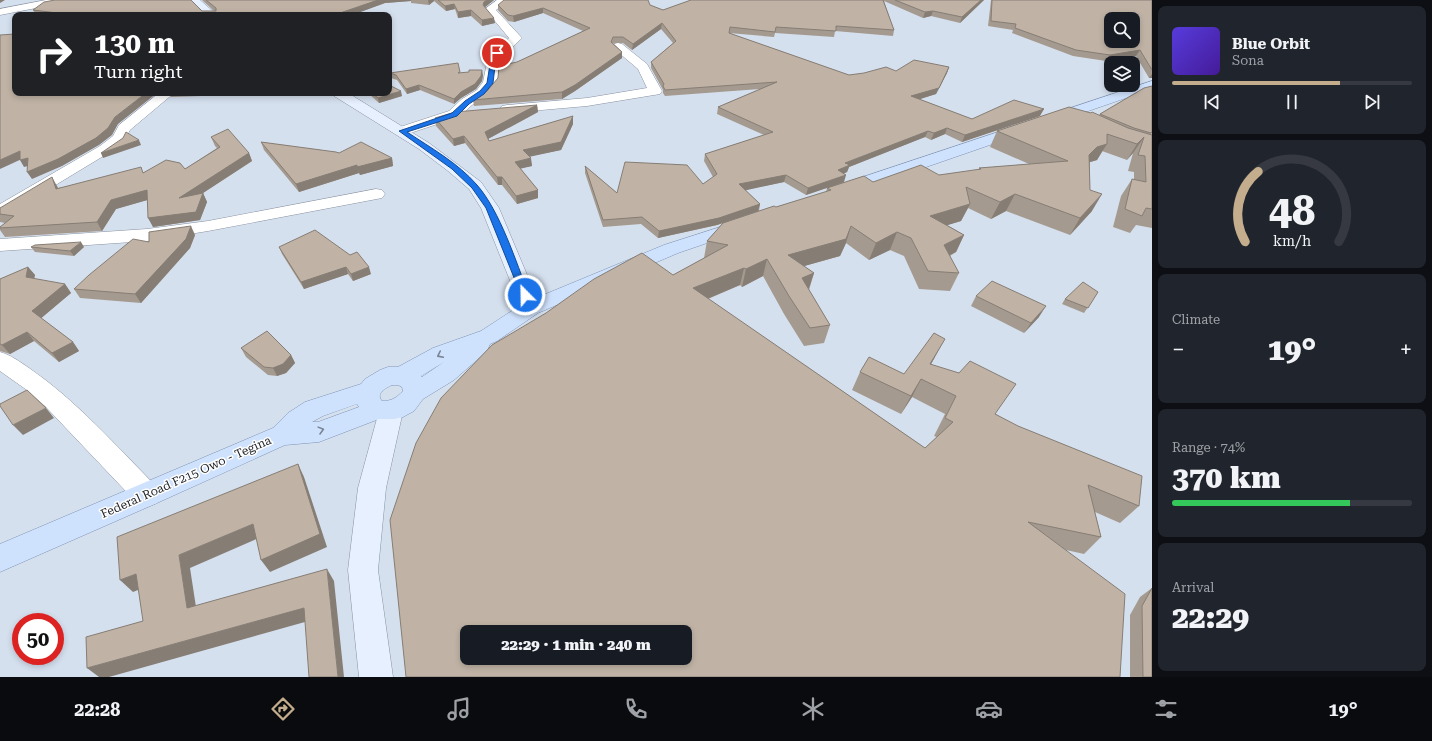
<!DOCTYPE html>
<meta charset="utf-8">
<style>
:root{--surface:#171b24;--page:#20242c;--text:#f1f3f6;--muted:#9ea1a6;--line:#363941;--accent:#c4ad8c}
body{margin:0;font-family:"Roboto Serif",serif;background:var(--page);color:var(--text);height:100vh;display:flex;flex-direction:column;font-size:15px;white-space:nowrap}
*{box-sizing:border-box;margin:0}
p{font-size:13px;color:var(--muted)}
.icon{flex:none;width:22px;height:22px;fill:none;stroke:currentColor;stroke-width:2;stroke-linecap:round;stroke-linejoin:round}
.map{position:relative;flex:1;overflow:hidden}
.details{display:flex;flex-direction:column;gap:6px;padding:6px;background:#0d0f14;width:280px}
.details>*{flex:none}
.guide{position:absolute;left:12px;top:12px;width:380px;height:84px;border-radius:8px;box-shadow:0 2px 6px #0003;background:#202124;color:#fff;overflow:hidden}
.tools{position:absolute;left:1104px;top:12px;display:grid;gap:8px}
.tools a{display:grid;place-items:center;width:36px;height:36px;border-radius:8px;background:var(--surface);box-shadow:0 2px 6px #0003;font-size:20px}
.speed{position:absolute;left:12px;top:613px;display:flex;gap:8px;font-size:20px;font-weight:700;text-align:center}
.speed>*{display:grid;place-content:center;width:52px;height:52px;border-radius:50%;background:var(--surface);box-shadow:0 2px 6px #0003;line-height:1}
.speed .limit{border:6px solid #d22;background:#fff;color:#111}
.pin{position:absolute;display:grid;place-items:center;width:34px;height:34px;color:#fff;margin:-17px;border:2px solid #fff;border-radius:50%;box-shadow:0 1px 4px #0007}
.me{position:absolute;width:44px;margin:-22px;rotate:337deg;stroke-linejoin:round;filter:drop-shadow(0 0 3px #0008)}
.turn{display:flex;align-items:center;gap:14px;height:84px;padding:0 16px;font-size:18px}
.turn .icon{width:52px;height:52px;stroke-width:2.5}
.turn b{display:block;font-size:28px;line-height:34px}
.big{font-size:30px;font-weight:800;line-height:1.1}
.details .card{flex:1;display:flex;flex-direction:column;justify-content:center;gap:6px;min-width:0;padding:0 14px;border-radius:8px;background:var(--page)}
.details .dial{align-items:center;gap:0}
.dial svg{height:104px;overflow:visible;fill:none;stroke:var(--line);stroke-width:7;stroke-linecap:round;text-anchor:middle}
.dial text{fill:var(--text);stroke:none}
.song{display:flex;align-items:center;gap:12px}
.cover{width:48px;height:48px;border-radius:6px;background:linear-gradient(135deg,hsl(250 70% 55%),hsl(260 70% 35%))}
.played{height:4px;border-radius:2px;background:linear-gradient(90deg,var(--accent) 70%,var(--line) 70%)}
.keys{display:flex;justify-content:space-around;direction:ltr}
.heat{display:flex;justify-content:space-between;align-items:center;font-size:22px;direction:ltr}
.charge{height:6px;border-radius:3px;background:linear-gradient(90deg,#34c759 74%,var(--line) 0)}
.trip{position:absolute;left:460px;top:625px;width:232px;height:40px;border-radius:8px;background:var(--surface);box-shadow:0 2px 6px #0003;font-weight:800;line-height:40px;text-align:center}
.tab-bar{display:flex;height:64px;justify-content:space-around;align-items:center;background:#090b0e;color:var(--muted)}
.tab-bar .icon{width:28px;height:28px}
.tab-bar .current{color:var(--accent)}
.tab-bar b{font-size:18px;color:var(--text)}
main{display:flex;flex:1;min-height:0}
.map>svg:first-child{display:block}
</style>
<main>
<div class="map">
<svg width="1152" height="677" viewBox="0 0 1152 677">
<rect width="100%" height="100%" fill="#d5e0ef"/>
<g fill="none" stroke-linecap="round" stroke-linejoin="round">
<defs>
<g id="minor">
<path d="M46,0H67L62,3L0,15V9Z"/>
<path d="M497,0H509L496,10L522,38L500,59L497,83L487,96L472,105L459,117L407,134L402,135L397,134L395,131L397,128L449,111L462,99L477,90L483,82L488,58L509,38L485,9Z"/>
<path d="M618,43L622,44L647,64L662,91L660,94L587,106L507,113L502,112L500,109L502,106L507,105L587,98L647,88L638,69L612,47L614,44Z"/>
<path d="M159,93H174L130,130L124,141L110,152L6,215L0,216V204L100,146L113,136L119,125Z"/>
<path d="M376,189L382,190L385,194L382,198L208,231L147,241L0,251V239L147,229L208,221Z"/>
<path d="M0,352C11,355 20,362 29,368C76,400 117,447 157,487L161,495L157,503L147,507L137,503L45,406L24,388L0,371Z"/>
</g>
<g id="secondary">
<path d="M189,0H200L217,15H205Z"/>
<path d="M332,93H348L429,143L481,182L499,208L541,308L538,313L531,315L524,313L521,308L481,208L469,189L448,171L419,149L334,96Z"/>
<path d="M391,402L400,404L403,411L386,488L378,570L393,677H359L348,570L358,488L379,411L382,404Z"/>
</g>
<g id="primary">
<path d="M1152,81V89L848,194L842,195L836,194L834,190L836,186Z"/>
<path d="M739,221L745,222L748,226L745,230L678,253L538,313L497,341L490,344L487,351L454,380L423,399L414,411L403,417L394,419H379L319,442L285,445L157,503L0,572V544L273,428L288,413L305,402L361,384L365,379L380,370L388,367H398L433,348L481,331L524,303L664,245ZM444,362L422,377L421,376ZM392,385H398L402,387L403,391C396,398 392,401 382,401C375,393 386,388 392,385ZM357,404L359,407L318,422H312L323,416Z"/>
</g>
</defs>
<use href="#minor" stroke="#88919f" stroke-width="1"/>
<use href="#secondary" stroke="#88919f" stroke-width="1"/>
<use href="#primary" stroke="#7e93b3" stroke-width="1"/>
<use href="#minor" fill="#fff" fill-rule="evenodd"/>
<use href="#secondary" fill="#e7f0fe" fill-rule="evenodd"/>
<use href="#primary" fill="#cfe2fd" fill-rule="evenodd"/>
</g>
<g fill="#a59a8f" fill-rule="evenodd">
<path d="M202,0H494L485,7L495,23L482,26L471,16L458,18L455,9L446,11L434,1L429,5L411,3V1L385,3L352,15H36L33,10L214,11Z"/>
<path d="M691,0H984L960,23L931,16L923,18L884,1L894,30L893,36L835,31L834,37L775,33L774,37L729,33L849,75L949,67L947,73L936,94L919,99L972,119L1040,116L962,142L945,134L931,140L925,137L849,167L847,172L843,174L844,182H873L939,175L979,170V168L1029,164L990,147L997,131L1099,115L1100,114L1144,88L1152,135V228L1136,225L1130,233L1113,227L1121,196L1132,179H1134V172L1128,171L1133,153L1127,160L1102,151L1097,160L1090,162V190L1092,211L1070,235L1006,211L991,219L968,208L961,221L947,225L964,235L956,252L950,256L959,273L950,291L919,289L904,256L890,250L869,260L846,243L840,256L804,266L814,273L809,290L830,325L824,343L804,346L784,314L763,276L742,287L740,285L708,299L925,448L937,437L934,436L945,414L912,397L901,414L852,390L860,372L904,374L935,357L931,364L996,414L1139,506L1120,523L1095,512L1101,537L1084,554L1066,550L673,275L704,258L707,241L723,223L717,225L658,238L641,224L603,227L585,173V166L617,193L703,184L713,177L704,161L705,154L764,135L717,114L718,107L760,89L665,96L663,93V90L651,68V62L673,43L661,29L632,50L623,43H613L622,52V58L575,91L562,99L474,106L473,100L487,91L517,62L583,31L543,13L514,22L508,21L498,10V5H650L663,10ZM784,182L806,195L827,188L826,192L776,207L759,211L760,204L745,190Z"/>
<path d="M991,0H1152V78H1149L1136,56L1106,61L1073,56L1012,33L1013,30L988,26Z"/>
<path d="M390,73H460L483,75L482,81L476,89L461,98L454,104L420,90L407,94L397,80L391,78Z"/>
<path d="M169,93H285L240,95L239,93L232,95L171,97Z"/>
<path d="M368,93H389L402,96L379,103Z"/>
<path d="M537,105L538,112L488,139L489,141L573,116V124L561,150L530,156L532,166L520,168L538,190V198L517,204L502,185H498L465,143L454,146L436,126L435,118Z"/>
<path d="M211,137L249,153L252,161L203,193L207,202L200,220L153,227L147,200L116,209L102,231L5,237L0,230V227L5,223L0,222V208L57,186L58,188L144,172L185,169L217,148L215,146Z"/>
<path d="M261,142L339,153L392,158L393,166L360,175L359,173L299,192L264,150Z"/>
<path d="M195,235L190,248L141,303L80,298L74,289L149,242Z"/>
<path d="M31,247H84L74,256L35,252Z"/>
<path d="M279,247L371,274L353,281L348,274L304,289L282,254Z"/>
<path d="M28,267L35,275L34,279L65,284L71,293L41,318L73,342L79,351L59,362L34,341L10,354L0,351V279Z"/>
<path d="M1098,292L1084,313L1062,304L1065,299Z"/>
<path d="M976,296L1039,317L1024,333L971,306Z"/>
<path d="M241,348L291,355L295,363L286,373L277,376L268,375L246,357Z"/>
<path d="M1152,588V677H1130V615L1140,597Z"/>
</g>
<g fill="#867d74">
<path d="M0,0H5L0,3Z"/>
<path d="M378,0H411V1L385,3L352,15H340V13Z"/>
<path d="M428,0H434V1L429,5Z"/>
<path d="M487,0H494L484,8V2Z"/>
<path d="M981,0H984L960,23L962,17Z"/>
<path d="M454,4L455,9L446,11L445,6Z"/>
<path d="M543,8V13L514,22L513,16Z"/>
<path d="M471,10V16L458,18V12Z"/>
<path d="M933,11L931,16L923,18L925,12Z"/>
<path d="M494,18L495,23L482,26V20Z"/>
<path d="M662,23L661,29L632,50L633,44Z"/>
<path d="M1140,50L1136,56L1106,61L1110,55Z"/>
<path d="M622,52V58L575,91L562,99V92Z"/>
<path d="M949,67L947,73L936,94L908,103L911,96Z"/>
<path d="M482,70L483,75L482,81L476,89L461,98L454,104V99Z"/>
<path d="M1152,74V78H1149Z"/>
<path d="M419,85L420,90L407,94L406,89Z"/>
<path d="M401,91L402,96L379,103L378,98Z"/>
<path d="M146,93H157L118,124L112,135L99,145L62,166L32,179L27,172L115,117Z"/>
<path d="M231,93H239L232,95Z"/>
<path d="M537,105L538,112L486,140L485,132Z"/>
<path d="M1044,109L1040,116L962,142L965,135Z"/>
<path d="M573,116V124L561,150L524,158L523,150Z"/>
<path d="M947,128L945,134L931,140L934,133Z"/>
<path d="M928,131L925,137L849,167L847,172L836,177L838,170L845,163Z"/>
<path d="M464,136L465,143L454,146L453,139Z"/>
<path d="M1144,137L1133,153L1127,160L1137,144Z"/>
<path d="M139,140L141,145L103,158L101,153Z"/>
<path d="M1107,144L1097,160L1087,163L1089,155L1097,147Z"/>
<path d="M20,151L24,158L0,169V160Z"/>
<path d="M249,153L252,161L203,193L207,202L200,220L153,227L148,218Z"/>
<path d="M28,158L32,165L24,167L20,160Z"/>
<path d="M392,158L393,166L360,175L357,167Z"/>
<path d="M531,158L532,166L515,170V162Z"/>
<path d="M357,165L359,173L299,192L296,184Z"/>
<path d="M786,175L784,182L738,192L739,184Z"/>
<path d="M846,175L844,182L806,195L808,188Z"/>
<path d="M52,177L57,186L61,198L56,189Z"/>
<path d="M497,177H502V185H498Z"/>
<path d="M147,190L151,199L116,209L102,231L97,222L111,200Z"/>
<path d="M538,190V198L517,204L516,196Z"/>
<path d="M1015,194L1006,211L991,219L1000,202Z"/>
<path d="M1102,194L1092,211L1070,235L1080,218Z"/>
<path d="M760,204L758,211L717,225L658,238L659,231Z"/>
<path d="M970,204L961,221L922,233L930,216Z"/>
<path d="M191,226L195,235L190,248L141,303L135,294Z"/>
<path d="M851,226L846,243L840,256L783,272L788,255Z"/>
<path d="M897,232L890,250L869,260L876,243Z"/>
<path d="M964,235L956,252L935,262L944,245Z"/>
<path d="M81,242L84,247L74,256L70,251Z"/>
<path d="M767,259L763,276L742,287L746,269Z"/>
<path d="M28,267L35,275L32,286L26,277Z"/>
<path d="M346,267L348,274L304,289L301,282Z"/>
<path d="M369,267L371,274L353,281L351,274Z"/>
<path d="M744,268L740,285L690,306L693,288Z"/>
<path d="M814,273L808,291L802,278Z"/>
<path d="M65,284L71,293L39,320L32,311Z"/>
<path d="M1046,306L1039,317L1024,333L1031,323Z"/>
<path d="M27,332L34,341L10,354L2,345Z"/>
<path d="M945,339L935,357L921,382L930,364Z"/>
<path d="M73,342L79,351L59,362L52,353Z"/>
<path d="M291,355L295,363L286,373L277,376L273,368Z"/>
<path d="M921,379L912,397L901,414L911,396Z"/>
<path d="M46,408L54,418L23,435L13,425Z"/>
<path d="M298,464L304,477L327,547L270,572L261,560Z"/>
<path d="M253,524L261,537L190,568L198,620L187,608L179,555Z"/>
<path d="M327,569L334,581L344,677H338Z"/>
<path d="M136,574L148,586L133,592L120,580Z"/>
<path d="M304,608L312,620L109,677H99L87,668Z"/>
</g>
<g fill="#c0b3a6" stroke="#867d74" fill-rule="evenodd">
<path d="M55,0H191L202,11H216V8L206,0H378L340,13L341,15H73L33,10L44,2Z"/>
<path d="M438,0H487L484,2L483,5L494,18L482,20L471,10L458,12L454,4L445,6Z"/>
<path d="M504,0H648L650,5L663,10L691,0H883L894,30L836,26V31L776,27L775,32L730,27L729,33L849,75L864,73L886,67L896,71L914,60L949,67L939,88L911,96L972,119L1014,100L1044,109L965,135L947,128L934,133L928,131L845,163L850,165L838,170L846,175L808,188L786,175L739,184L760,204L719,218L659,231L642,217L603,220L585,166L617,193L625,162L687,165L703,184L717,174L705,154L773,132L718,107L777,82L665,90L663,86L664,84L651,62L676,41L662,23L633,44L623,37H613L611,42L622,52L575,85L562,92L473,100L487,91L498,78L499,66L517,62L590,28L543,8L513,16L508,15L498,5Z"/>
<path d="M895,0H981L962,17L933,11L925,12Z"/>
<path d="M992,0H1152V70L1140,50L1110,55L1076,50L1015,28L1016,24L991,21ZM1111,19H1133V41H1111Z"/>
<path d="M15,34V93H146L115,117L108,128L96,138L58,159L27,172L28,158L20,160V151L0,160V35Z"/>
<path d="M458,63L460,72L458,73L469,72V70H482L481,76L475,84L461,92L454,99L419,85L406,89L396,75L390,73Z"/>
<path d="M389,85L401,91L378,98L372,93H389Z"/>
<path d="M1152,86V132L1151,133L1134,128L1100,114L1144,88Z"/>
<path d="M537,105L485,132L489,141L573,116L561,142L523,150L531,158L515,162L538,190L516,196L502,177H497L464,136L453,139L435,118L455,112Z"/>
<path d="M1069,107L1091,113L1092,112L1128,128L1152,135V209L1146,208L1142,216L1125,209L1132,179L1146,182L1145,156L1138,155L1144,137L1137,144L1107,134V144L1097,147L1089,155L1090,190L1102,194L1080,218L1015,194L1000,202L966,187L970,204L930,216L964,235L944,245L959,273L928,271L911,238L897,232L876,243L851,226L846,239L788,255L814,273L802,278L830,325L810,328L789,296L767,259L746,269L744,268L693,288L925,448L953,422L945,418L956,396L921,379L911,396L860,372L869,357L904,374L934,333L945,339L930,364L959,373L970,361L1016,384L995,414L1018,426L1142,476L1139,506L1088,485L1101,537L1028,522L1125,594L1120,677H406L390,520L416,443L441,398L492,345L546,313L594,279L640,254L642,253L673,275L728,245L707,241L723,223L774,206L776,207L831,190L827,188L864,176L873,182L921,165L939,175L981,169L979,168L1068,161L997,131ZM467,632H685V658H467Z"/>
<path d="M228,129L249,153L179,198L203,193L196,212L148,218L147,190L111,200L97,222L0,228V227L14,216L0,214V208L52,177L56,189L141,167L143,173L166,160L180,163L185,169L220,147L211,137Z"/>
<path d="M126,132L139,140L101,153L123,138Z"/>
<path d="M261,142L336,152L339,153L361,142L392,158L357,167V165L296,184Z"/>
<path d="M191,226L186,239L135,294L74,289L89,275L133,239L149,242V232Z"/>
<path d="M315,230L350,255L357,252L369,267L351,274L346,267L301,282L279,247Z"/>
<path d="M81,242L70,251L31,247L35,245Z"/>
<path d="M28,267L26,277L65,284L32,311L73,342L52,353L27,332L2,345L0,344V279Z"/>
<path d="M992,281L1046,306L1031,323L976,296Z"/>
<path d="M1083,282L1098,292L1088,308L1065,299Z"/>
<path d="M267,331L291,355L283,364L273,368L264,367L241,348Z"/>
<path d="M27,390L46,408L13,425L0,406V404Z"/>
<path d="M298,464L320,534L261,560L253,524L179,555L187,608L327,569L338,677H309L304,608L87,668L86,637L143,621L136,574L120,580L117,537Z"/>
<path d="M1152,588V677H1143L1142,606Z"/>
</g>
<defs><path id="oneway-chevron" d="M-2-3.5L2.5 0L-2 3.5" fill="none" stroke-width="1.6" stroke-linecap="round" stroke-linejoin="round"/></defs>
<g stroke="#788494">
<use href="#oneway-chevron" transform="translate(440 355) rotate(154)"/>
<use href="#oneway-chevron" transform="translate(321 430) rotate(-15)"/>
</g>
<path fill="#1a73e8" stroke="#114b97" d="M495,52L500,53L496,58L493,83L484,94L469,104L457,116L407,132C431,148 458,163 477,185C500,211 516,262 529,295L525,297L521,295L486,208L472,188L452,169L399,131L452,113L465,101L480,91L487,83L491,58Z"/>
<g text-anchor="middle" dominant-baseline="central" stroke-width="3" stroke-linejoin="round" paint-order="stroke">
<g font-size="12" fill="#22262c" stroke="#fff">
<text transform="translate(186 477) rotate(-24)">Federal Road F215 Owo - Tegina</text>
</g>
</g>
</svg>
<div class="tools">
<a><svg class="icon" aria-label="search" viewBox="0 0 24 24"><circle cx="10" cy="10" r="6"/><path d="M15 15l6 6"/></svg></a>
<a><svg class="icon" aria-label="layers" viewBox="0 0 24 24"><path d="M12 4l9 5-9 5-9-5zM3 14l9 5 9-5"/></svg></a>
</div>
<div class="speed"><div class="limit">50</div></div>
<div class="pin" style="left:497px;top:53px;background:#d93025"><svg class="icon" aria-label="arrive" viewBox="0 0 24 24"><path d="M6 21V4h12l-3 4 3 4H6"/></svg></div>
<svg class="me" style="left:525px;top:295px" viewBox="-20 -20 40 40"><circle r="17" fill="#1a73e8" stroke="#fff" stroke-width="3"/><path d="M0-11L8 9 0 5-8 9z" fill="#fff"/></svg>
<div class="trip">22:29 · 1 min · 240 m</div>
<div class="guide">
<div class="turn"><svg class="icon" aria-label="right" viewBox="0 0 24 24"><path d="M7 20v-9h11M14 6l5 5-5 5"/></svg><div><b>130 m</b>Turn right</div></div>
</div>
</div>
<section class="details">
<div class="card">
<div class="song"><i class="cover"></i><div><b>Blue Orbit</b><p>Sona</p></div></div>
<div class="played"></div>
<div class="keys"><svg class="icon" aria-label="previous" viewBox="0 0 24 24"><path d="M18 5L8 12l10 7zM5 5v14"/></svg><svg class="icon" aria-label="pause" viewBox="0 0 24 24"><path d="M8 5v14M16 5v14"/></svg><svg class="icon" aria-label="next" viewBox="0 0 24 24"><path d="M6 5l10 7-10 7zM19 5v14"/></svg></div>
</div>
<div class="card dial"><svg viewBox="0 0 100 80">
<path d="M14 69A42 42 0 1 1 86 69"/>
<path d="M14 69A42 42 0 0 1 24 15" stroke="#c4ad8c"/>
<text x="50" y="56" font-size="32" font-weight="700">48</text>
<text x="50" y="72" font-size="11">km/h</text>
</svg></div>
<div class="card"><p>Climate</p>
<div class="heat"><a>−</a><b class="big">19°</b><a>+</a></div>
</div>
<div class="card"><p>Range · 74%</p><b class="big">370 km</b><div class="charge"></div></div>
<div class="card"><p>Arrival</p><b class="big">22:29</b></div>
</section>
</main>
<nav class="tab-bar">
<b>22:28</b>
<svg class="icon current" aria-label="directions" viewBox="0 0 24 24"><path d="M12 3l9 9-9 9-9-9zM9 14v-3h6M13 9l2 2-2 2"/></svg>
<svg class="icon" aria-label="music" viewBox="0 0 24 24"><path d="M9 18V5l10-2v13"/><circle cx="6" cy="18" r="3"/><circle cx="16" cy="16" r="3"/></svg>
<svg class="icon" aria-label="phone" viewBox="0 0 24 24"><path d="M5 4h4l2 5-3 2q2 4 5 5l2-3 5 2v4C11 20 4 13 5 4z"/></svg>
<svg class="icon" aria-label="climate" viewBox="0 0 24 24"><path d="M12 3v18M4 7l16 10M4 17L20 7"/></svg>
<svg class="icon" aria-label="car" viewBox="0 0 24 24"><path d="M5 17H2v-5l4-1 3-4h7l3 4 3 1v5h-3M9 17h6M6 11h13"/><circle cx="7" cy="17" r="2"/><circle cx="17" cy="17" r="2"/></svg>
<svg class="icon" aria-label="filters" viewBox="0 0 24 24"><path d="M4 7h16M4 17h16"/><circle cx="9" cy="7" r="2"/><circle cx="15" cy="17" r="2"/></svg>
<b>19°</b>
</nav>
